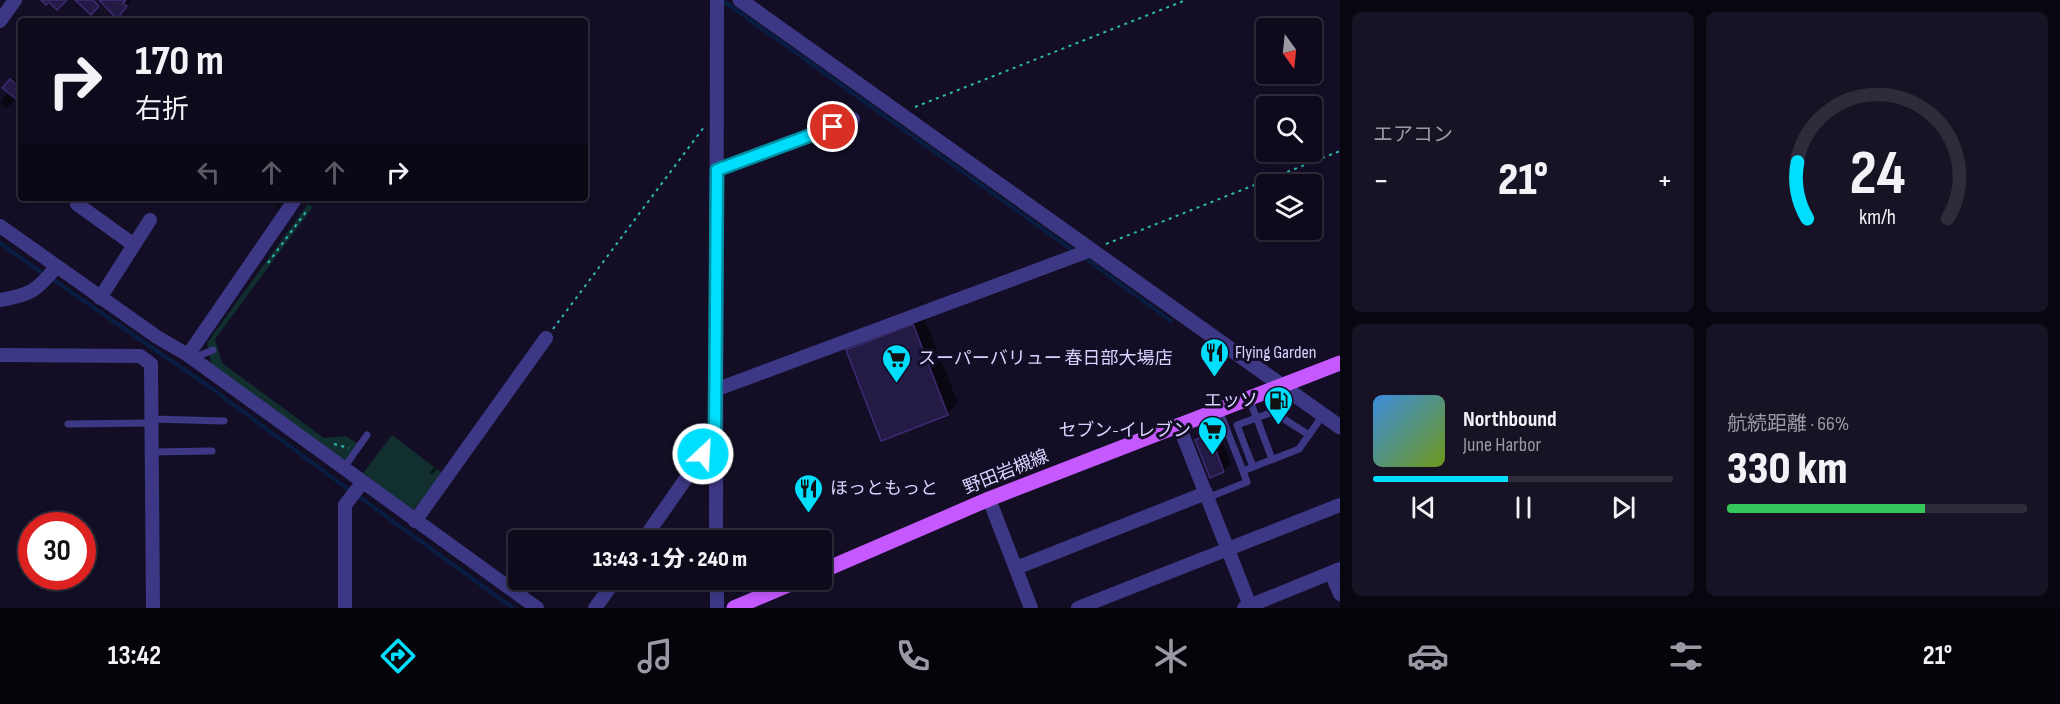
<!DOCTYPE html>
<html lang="ja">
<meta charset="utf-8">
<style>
:root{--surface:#0e0a1c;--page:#171325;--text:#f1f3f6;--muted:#9b9aa3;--line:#2e2b3b;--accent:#00defd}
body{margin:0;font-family:"Sofia Sans Condensed","Noto Sans JP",sans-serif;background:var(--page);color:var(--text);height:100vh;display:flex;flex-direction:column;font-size:22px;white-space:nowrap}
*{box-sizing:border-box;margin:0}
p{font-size:20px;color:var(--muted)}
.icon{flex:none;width:33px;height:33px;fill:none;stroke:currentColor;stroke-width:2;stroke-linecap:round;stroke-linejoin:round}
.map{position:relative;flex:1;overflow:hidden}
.side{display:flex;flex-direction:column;gap:12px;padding:12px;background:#08060f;width:720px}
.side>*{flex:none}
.top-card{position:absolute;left:18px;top:18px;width:570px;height:183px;border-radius:6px;box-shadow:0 3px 9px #0003,0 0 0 2px var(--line);background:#0e0a1c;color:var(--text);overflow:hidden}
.needle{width:39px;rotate:165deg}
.fabs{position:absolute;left:1256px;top:18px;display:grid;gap:12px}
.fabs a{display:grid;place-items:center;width:66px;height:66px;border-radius:6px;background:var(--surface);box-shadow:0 3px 9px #0003,0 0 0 2px var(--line);font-size:30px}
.speed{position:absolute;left:18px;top:512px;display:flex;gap:12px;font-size:30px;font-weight:700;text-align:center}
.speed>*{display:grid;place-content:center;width:78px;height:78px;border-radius:50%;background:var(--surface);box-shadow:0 3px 9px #0003,0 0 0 2px var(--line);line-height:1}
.speed .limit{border:9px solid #d22;background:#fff;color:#111}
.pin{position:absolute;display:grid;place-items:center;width:51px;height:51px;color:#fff;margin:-26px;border:3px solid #fff;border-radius:50%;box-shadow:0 2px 6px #0007}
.me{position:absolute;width:66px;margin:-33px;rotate:25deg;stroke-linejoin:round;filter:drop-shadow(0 0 4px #0008)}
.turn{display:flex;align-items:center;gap:21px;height:126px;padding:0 18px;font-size:27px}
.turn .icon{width:78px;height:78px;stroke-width:2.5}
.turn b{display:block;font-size:42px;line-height:51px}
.lanes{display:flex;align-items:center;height:57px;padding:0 18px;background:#0003;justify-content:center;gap:30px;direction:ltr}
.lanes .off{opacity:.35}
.big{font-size:45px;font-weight:800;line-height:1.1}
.side .widget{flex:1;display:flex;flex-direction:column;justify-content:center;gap:9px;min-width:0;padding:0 21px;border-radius:9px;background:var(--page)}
.side .dial{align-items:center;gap:0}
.dial svg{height:156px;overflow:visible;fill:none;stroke:var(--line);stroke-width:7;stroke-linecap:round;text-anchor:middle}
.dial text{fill:var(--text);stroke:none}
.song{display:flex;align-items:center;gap:18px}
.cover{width:72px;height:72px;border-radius:9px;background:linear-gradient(135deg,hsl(210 70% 55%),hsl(80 70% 35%))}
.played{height:6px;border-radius:3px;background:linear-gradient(90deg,var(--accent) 45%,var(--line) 45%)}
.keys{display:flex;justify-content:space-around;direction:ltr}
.heat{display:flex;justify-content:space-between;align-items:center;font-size:33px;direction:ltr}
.charge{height:9px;border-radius:4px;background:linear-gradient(90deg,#34c759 66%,var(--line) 0)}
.side .tiles{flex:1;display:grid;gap:12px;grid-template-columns:repeat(2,1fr)}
.trip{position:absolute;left:508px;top:530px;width:324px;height:60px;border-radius:6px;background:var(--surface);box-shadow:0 3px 9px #0003,0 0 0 2px var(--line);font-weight:800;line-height:60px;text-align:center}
.tabs{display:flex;height:96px;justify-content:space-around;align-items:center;background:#06040b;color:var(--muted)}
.tabs .icon{width:42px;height:42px}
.tabs .on{color:var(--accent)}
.tabs b{font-size:27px;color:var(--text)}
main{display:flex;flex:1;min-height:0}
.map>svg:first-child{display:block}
</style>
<main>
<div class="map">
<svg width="1340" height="608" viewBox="0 0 1340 608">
<rect width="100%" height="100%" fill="#130e25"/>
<g fill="#112f2f">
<path d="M308,204L313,207L215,339L222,363L324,438L346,436L358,444L343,464L212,368L207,343Z"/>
<path d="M392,435L442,473L413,511L363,473Z"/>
</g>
<g fill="#0007">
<path d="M101,0H130L131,1L121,12Z"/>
<path d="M13,78L18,82L21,78L17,86L21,89V94L17,98L4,88Z"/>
<path d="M6,94L14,100L7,109L0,104Z"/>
<path d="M280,201L282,203L277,209L275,207Z"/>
<path d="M923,315L958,403L947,414L847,351L858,340Z"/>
<path d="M1217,428L1231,463L1224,471L1197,440L1205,433Z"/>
<path d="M1247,436L1251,447L1249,449L1241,438Z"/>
<path d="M434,467L437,470L432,475L429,473Z"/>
</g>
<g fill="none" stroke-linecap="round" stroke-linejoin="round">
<g stroke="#091d43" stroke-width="4">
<path d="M722,0L1075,252"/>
<path d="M0,243L45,275"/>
<path d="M1082,256L1171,321"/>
<path d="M52,279L211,388L352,492"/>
<path d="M358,496L513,608"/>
</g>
</g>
<g fill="#241a46" stroke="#3b2c73" stroke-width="1.5">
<path d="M41,0H67L57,10L49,2L46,5Z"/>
<path d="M75,0H93L99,6L91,15Z"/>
<path d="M99,0H126L123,3L127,6L117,19Z"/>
<path d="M10,79L19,86L16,89L21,96L18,100L2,88Z"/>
<path d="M913,324L948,415L881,441L846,350Z"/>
<path d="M1210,434L1224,472L1210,478L1195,440Z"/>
</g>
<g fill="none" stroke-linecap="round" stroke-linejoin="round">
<g stroke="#2db9b4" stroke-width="2" stroke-dasharray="3 4.5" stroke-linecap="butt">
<path d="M915,107L1186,0"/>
<path d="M1106,244L1340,151"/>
<path d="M268,263L308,209"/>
<path d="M553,329L704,127"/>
<path d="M334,444L349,448"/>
</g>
<g stroke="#3d3885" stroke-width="7">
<path d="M193,358L213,350"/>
<path d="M1249,398L1272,459"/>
<path d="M1219,410L1243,471L1299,449L1323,415"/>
<path d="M151,419L224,421"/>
<path d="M68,424L151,423"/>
<path d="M151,452L212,451"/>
<path d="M1253,467L1237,425L1273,412L1309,435"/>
<path d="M343,469L367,435"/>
<path d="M1207,498L1247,482L1243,471"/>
</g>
<g stroke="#3d3885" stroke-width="14">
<path d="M0,21L15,0"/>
<path d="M717,170L853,119"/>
<path d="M77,204L134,245"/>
<path d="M0,226L157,337L188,355L537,608"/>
<path d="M100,298L150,220"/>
<path d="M0,300C30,295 37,291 56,267"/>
<path d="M0,355L140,356L151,364L153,608"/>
<path d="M188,355L296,198"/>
<path d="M715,390L1091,250"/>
<path d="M1179,426L1251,608"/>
<path d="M989,499L1031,608"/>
<path d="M415,521L546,338"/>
<path d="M643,540L715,437"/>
<path d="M716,540L717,0"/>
<path d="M1016,568L1206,493"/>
<path d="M1331,573L1340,594"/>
<path d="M717,579V608"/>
<path d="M345,608V505L362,483"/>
<path d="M595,608L616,579"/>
<path d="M1078,608L1340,505"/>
<path d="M1244,608L1340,569"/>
</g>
<path stroke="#3d3885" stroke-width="15" d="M740,0L1340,427"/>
<g stroke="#c559ff" stroke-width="15">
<path d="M822,571L989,499L1340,363"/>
<path d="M734,608L802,579"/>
</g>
</g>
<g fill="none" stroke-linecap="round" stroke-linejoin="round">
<defs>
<path id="route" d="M703,454L715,437L717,170L833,127"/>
</defs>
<use href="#route" stroke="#0090a4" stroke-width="15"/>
<use href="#route" stroke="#00defd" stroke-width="10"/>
</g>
<defs>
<symbol id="restaurant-pin" viewBox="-11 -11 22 30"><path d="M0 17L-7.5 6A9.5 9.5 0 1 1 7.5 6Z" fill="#00defd" stroke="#130e25"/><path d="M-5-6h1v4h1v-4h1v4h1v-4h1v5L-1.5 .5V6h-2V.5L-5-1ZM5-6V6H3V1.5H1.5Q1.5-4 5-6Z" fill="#111"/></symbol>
<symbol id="supermarket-pin" viewBox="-11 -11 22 30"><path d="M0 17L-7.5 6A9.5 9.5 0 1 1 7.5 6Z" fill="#00defd" stroke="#130e25"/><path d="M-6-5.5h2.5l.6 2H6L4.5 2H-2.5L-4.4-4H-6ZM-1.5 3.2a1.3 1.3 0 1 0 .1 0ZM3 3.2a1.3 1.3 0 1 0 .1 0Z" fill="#111"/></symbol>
<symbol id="fuel-pin" viewBox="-11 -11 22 30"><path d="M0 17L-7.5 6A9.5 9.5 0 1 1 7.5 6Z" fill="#00defd" stroke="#130e25"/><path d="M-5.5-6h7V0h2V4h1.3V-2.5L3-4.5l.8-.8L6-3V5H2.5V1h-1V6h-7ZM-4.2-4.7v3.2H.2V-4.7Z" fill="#111"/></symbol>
</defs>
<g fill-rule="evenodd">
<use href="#restaurant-pin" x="1198" y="336" width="33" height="45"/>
<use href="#supermarket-pin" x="880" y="342" width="33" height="45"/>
<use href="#fuel-pin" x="1262" y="384" width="33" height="45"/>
<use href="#supermarket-pin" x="1196" y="414" width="33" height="45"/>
<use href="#restaurant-pin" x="792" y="472" width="33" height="45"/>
</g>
<g text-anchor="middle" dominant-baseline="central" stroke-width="6" stroke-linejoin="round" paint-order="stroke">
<g font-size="18" fill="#d9d2ff" stroke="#130e25" text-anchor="start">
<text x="1235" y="352">Flying Garden</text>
<text x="918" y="358">スーパーバリュー 春日部大場店</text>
<text x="1258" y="400" text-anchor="end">エッソ</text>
<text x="1191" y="430" text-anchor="end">セブン-イレブン</text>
<text x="830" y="488">ほっともっと</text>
</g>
<g font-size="18" fill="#d9d2ff" stroke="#130e25">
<text transform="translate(1006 472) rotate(-22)">野田岩槻線</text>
</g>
</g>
</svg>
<div class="fabs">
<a><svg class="needle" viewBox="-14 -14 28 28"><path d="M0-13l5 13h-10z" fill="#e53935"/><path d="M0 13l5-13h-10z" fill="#9b9aa3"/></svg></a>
<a><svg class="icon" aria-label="search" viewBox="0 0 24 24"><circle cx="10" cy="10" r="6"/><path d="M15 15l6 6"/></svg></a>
<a><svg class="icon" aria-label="layers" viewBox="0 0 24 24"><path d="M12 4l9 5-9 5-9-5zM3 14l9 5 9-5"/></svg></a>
</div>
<div class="speed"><div class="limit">30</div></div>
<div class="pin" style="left:833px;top:127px;background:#d93025"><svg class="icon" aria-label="arrive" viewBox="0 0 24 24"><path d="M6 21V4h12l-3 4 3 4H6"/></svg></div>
<svg class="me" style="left:703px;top:454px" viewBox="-20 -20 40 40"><circle r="17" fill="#00defd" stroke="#fff" stroke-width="3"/><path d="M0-11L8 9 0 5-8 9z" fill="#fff"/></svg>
<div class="trip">13:43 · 1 分 · 240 m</div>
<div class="top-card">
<div class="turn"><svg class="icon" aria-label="right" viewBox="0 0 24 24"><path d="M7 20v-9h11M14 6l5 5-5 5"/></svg><div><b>170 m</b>右折</div></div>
<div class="lanes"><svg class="icon off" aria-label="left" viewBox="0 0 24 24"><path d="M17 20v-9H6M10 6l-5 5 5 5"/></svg><svg class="icon off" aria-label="ahead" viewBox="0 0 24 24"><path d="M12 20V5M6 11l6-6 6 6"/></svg><svg class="icon off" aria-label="ahead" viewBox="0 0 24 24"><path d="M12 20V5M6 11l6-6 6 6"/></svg><svg class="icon" aria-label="right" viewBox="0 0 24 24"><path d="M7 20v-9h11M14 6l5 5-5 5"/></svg></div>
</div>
</div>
<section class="side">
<div class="tiles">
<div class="widget"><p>エアコン</p>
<div class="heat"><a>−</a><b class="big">21°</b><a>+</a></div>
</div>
<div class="widget dial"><svg viewBox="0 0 100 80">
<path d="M14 69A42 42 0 1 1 86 69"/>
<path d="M14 69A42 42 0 0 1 9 40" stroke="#00defd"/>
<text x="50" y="56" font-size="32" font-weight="700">24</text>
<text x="50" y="72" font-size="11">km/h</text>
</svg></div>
<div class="widget">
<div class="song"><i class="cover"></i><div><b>Northbound</b><p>June Harbor</p></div></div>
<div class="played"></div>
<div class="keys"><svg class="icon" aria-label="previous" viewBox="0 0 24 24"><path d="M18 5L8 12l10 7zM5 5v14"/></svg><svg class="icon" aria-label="pause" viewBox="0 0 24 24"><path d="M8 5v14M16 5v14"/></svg><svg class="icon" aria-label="next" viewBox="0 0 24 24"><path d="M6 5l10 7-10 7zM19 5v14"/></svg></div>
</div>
<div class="widget"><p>航続距離 · 66%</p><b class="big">330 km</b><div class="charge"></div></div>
</div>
</section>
</main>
<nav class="tabs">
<b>13:42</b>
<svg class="icon on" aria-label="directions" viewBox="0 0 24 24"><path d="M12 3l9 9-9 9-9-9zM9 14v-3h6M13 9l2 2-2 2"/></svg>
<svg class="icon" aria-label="music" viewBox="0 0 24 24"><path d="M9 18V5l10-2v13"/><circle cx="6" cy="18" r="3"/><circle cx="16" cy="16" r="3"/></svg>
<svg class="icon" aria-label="phone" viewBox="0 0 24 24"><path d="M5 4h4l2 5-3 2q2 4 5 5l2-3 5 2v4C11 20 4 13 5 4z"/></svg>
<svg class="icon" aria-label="climate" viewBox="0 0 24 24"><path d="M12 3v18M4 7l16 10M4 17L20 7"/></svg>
<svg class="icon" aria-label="car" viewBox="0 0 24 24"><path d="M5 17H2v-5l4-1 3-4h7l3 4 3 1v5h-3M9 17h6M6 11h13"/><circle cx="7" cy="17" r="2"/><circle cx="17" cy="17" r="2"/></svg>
<svg class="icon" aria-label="filters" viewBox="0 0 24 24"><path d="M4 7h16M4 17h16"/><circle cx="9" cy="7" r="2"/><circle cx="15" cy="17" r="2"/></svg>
<b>21°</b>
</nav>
